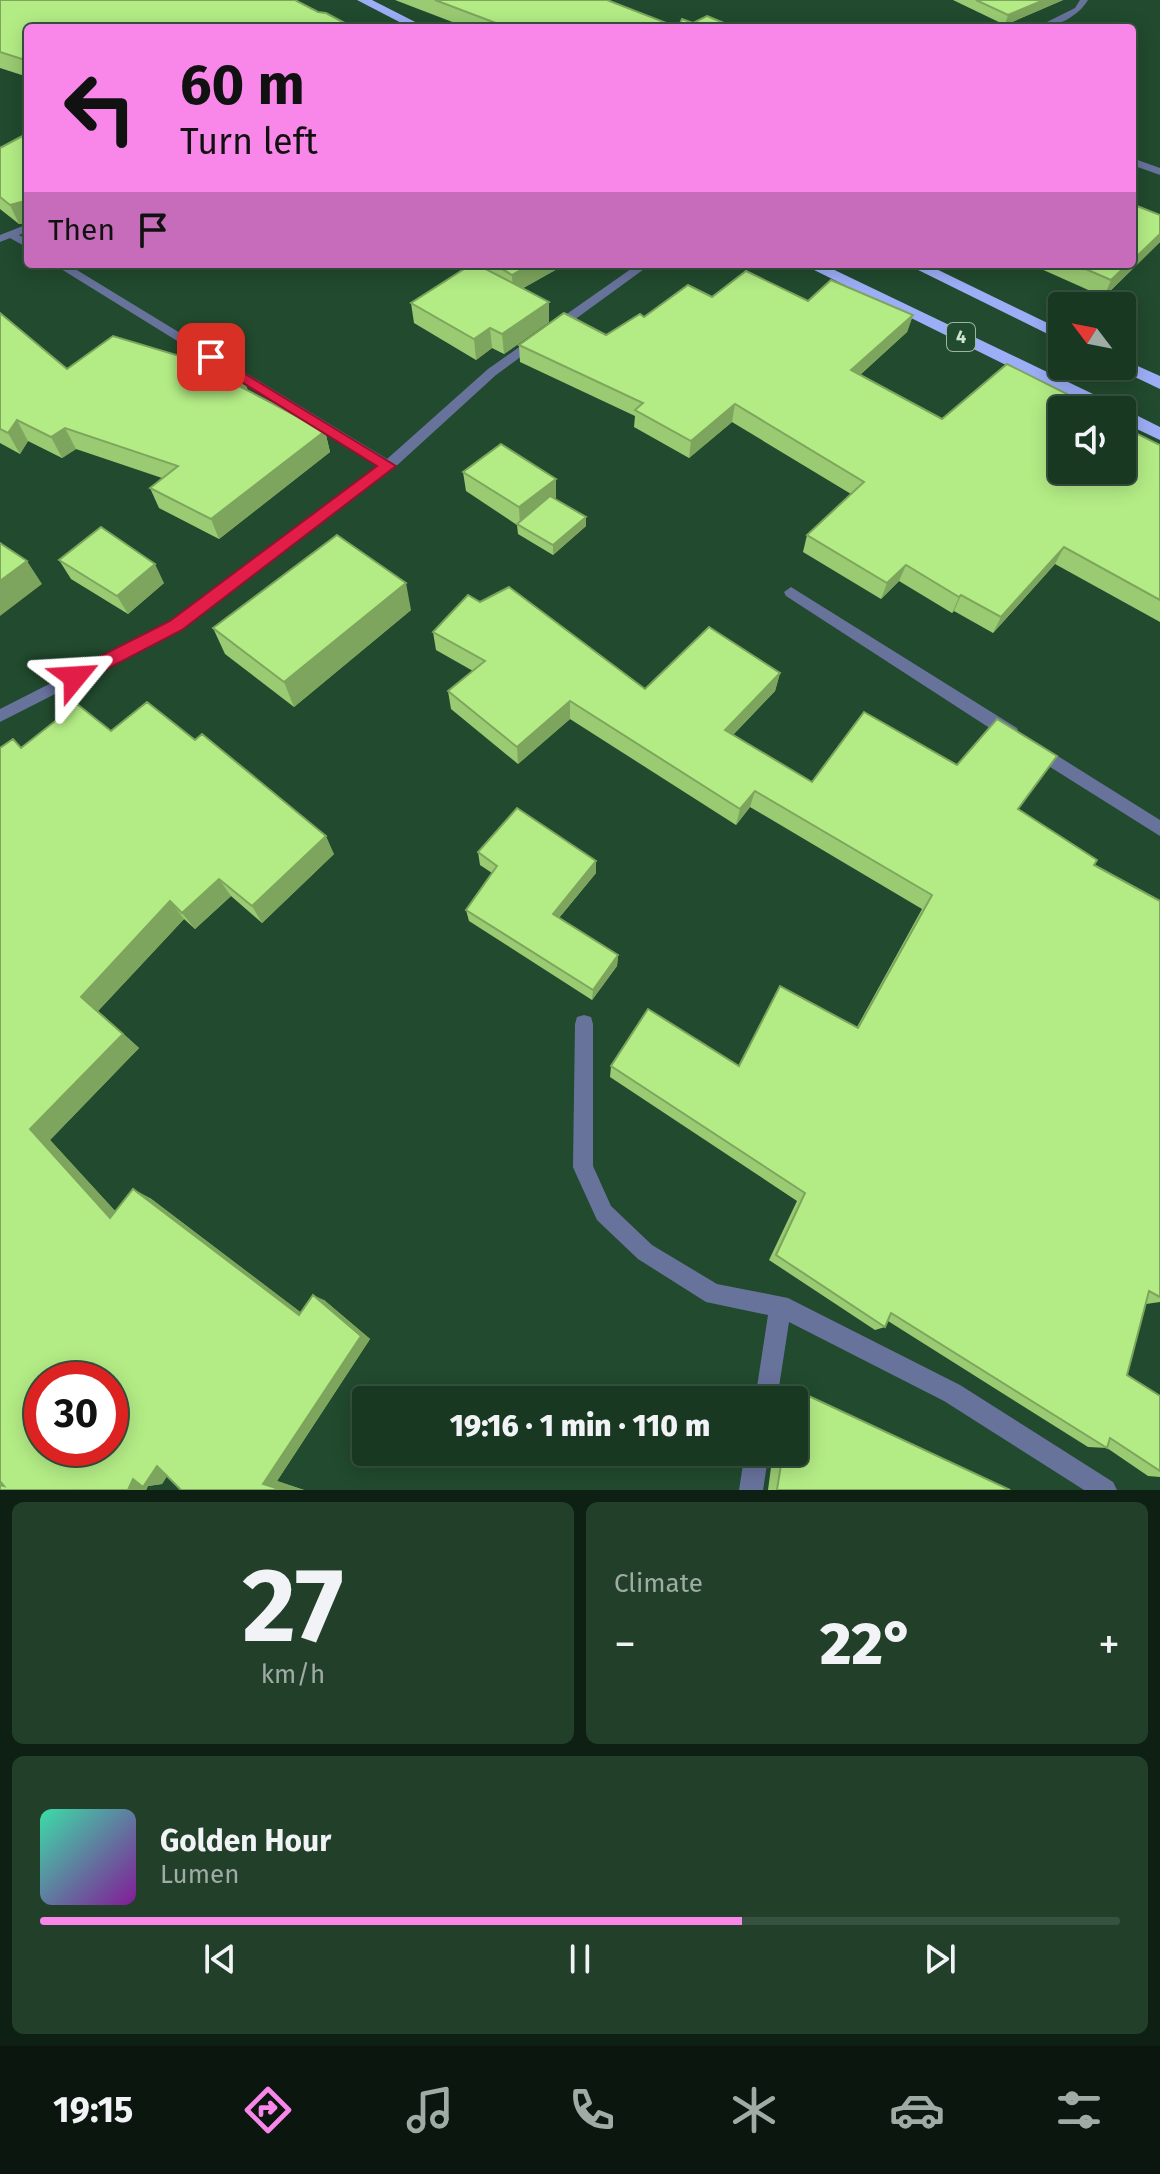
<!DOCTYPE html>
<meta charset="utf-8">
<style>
:root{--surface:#193822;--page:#223f2a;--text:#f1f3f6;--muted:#9faca5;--line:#375240;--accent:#f987e9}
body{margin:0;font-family:"Fira Sans",sans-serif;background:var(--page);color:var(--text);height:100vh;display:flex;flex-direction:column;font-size:30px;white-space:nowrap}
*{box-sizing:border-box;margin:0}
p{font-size:26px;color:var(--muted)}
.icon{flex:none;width:44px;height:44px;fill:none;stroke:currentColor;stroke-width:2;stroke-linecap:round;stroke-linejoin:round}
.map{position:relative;height:1490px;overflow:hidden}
.side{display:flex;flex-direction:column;gap:12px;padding:12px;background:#0e1f13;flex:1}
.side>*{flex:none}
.banner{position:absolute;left:24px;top:24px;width:1112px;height:244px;border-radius:8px;box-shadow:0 4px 20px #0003,0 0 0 2px var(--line);background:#f987e9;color:#111;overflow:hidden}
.needle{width:52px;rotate:302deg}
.tools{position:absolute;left:1048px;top:292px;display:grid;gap:16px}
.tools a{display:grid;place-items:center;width:88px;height:88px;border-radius:8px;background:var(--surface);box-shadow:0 4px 20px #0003,0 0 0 2px var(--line);font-size:40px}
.speed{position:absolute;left:24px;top:1362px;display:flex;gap:16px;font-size:40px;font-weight:700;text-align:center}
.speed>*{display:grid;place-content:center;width:104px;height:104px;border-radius:50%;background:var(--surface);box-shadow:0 4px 20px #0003,0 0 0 2px var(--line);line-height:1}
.speed .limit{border:12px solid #d22;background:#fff;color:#111}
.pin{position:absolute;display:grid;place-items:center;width:68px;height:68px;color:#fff;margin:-34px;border-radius:16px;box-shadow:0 4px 12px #0006}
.me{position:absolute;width:88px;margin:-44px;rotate:63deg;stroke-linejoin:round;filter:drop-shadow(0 0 6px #0008)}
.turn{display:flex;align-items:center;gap:28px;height:168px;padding:0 24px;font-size:36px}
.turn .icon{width:104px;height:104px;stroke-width:2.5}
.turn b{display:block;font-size:56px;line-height:68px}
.then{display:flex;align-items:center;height:76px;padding:0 24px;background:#0003;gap:16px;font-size:30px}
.big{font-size:60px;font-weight:800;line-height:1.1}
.side .tile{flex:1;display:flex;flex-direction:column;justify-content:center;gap:12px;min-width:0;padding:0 28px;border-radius:12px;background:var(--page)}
.side .dial{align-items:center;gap:0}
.dial b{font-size:104px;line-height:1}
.song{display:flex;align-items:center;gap:24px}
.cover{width:96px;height:96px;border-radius:12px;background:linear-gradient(135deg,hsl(160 70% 55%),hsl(290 70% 35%))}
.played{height:8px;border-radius:4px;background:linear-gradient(90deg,var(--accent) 65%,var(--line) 65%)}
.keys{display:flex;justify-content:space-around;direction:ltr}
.heat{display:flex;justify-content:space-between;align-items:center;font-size:44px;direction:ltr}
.side .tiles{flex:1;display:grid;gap:12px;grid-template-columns:1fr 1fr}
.tile:last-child{grid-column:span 2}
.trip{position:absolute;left:352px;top:1386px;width:456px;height:80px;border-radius:8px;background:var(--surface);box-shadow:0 4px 20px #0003,0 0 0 2px var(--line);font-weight:800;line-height:80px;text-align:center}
.tabs{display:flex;height:128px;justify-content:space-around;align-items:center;background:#0a160e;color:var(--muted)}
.tabs .icon{width:56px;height:56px}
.tabs .active{color:var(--accent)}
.tabs b{font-size:36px;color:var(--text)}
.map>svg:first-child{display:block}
</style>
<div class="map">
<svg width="1160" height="1490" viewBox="0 0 1160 1490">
<rect width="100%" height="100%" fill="#214a2e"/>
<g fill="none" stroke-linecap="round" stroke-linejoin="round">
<g fill="#68739c" fill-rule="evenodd">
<path d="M1080,0H1088C1078,17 1055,28 1035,28L1075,8Z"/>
<path d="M1132,158L1160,168V175L1132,165Z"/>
<path d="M28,224V231L19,235L28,240V248L10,238L0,242V235Z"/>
<path d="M53,264H67L387,459L488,369L532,338L536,337L542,341L496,375L393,469L181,630L0,722V709L171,622L379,466Z"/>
<path d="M638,264H651L559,331H551V325Z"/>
<path d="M791,587L1017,728L1019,733L1017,738H1005L786,596L784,592Z"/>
<path d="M1037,743L1160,820V836L1031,755L1029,750L1031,745Z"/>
<path d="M584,1015L591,1017L593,1024V1166L611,1206L652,1245L717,1284L788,1298L960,1385L1113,1482L1117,1490H1084L944,1401L789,1322L777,1400H755L768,1315L706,1302L638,1259L597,1220L576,1174L573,1167L575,1024L577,1017Z"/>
<path d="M745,1452H769L763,1490H739Z"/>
</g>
<g fill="#9caef6" fill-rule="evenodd">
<path d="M357,0H372L427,28H411Z"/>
<path d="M802,264H822L1118,406L1160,427V440L1122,422V410H1097Z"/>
<path d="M906,264H926L1062,330V341Z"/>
<path d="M1122,359L1160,376V389L1116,368L1122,366Z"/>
</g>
</g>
<g fill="#9acb72">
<path d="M0,0L28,28V77L0,68Z"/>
<path d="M395,0H607L664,22V28H468Z"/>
<path d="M953,0H1063L1005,25Z"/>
<path d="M28,133V228L26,223L19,224L0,209V148Z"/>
<path d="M1132,204L1160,215V242L1104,297L1030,264H1132Z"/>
<path d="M465,264H566L523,288L549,302V322L504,354L492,348L476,360L414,323L411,303L468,266Z"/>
<path d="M712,297L808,301L913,315L907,332L860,375L942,419L1126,428L1160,445V622L1055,564L993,633L954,611L952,613L899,581L881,599L803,552L807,535L851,494L732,422L689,458L634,427L635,416L520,362L519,345L606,335L644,317Z"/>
<path d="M0,313L67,369L248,390L325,431L330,452L219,539L159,508L150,488L162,478L76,449L62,458L28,441L20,454L0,443Z"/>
<path d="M463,472L556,479L555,499L586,517V526L553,555L518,534L517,525L466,491Z"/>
<path d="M59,560L164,583L128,614L71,579Z"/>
<path d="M411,610L294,707L225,654L213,628Z"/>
<path d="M433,632L645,689L780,673L775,691L733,735L812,782L1018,809L1094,865L1160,901V1302L1146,1304L1127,1375L1160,1396V1477L1148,1476L1107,1448L1088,1447L888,1321L885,1327L875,1330L769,1260L797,1201L610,1077L611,1066H739L857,1027L922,909L750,807L736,825L570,719L518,764L451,709L448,691L473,671L436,650Z"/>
<path d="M111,731L334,854L262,923L231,896L195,929L184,919L98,1011L139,1048L50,1140L115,1211L150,1198L301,1313L324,1300L370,1339L277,1481L304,1490H181L167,1476L162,1484L148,1486L146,1490H0L21,748Z"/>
<path d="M478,852L596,861V873L559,918L618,955L617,966L592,1000L469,921L466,910L492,873L480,865Z"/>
<path d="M798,1391L1010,1490H768L773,1452H794V1400H785L788,1392Z"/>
</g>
<g fill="#7da55d">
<path d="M1044,0H1063L1005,25L1008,15Z"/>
<path d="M664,22V28H652Z"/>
<path d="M21,202V213L26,223L19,224L10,205Z"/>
<path d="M1160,234V242L1104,297L1111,280L1128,264H1132V261Z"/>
<path d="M531,264H566L513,294L512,275Z"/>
<path d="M549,302V322L504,354L502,334Z"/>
<path d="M913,315L907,332L846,387L851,370Z"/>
<path d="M490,328L492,348L476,360L474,339Z"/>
<path d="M243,375L250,397L235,384Z"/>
<path d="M735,404L732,422L689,458L691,441Z"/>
<path d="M17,420L28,441L20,454L8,433Z"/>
<path d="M65,428L76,449L62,458L51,437Z"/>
<path d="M325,431L330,452L219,539L211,519Z"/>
<path d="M556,479V498L520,527L519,507Z"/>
<path d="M586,517V526L553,555V545Z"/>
<path d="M1064,547L1055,564L993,633L1001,617Z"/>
<path d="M27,561L42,584L0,616V581Z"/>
<path d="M155,564L164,583L128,614L117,596Z"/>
<path d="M906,565L899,581L881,599L887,583Z"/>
<path d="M406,583L411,610L294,707L284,682Z"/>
<path d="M961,595L954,611L952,613L959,597Z"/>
<path d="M780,673L775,691L721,747L725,730Z"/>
<path d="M570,701V719L518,764L517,747Z"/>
<path d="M755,791L750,807L736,825L740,809Z"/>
<path d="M326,836L334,854L262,923L252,906Z"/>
<path d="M596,861V873L553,925V914Z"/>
<path d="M219,879L231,896L195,929L182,913Z"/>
<path d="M170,901L184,919L98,1011L139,1048L50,1140L129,1226L110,1218L30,1129L81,997Z"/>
<path d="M618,955L617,966L592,1000L593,990Z"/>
<path d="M133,1189L150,1198L311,1320L299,1315Z"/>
<path d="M313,1295L324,1300L370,1339L277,1481L304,1490H282L263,1484Z"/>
<path d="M175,1464L162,1484L148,1486L146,1490H128L133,1479L157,1466Z"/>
</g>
<g fill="#b3ec85" stroke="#7da55d" stroke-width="2" fill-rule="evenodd">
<path d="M0,0H295L318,12L326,13L354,28H28V61L0,52Z"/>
<path d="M435,0H607L664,22L652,28H509Z"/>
<path d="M976,0H1044L1008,15Z"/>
<path d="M707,16L736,28H678L682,19L693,23Z"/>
<path d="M28,133V218L21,213V202L10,205L0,197V148Z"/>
<path d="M1132,204L1160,215V234L1132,261Z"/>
<path d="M472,264H476L549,302L502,334L490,328L474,339L411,303Z"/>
<path d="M494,264H531L512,275Z"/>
<path d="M1074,264H1128L1111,280Z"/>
<path d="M746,271L808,301L831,280L913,315L851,370L942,419L1007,364L1099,410H1062V470H1122V422L1128,424L1125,428L1160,445V600L1064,547L1001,617L961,595L959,597L906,565L887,583L807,535L864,482L735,404L691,441L635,410L643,403L519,345L564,313L606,335L640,314L644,317L688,285L712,297Z"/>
<path d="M0,313L67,369L113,336L243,375L235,384L325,431L211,519L150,488L178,466L65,428L51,437L17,420L8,433L0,429Z"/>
<path d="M501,444L556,479L519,507L463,472Z"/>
<path d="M550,496L586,517L553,545L517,524Z"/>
<path d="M101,527L155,564L117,596L59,560Z"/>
<path d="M337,535L406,583L284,682L213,628Z"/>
<path d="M0,543L27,561L0,581Z"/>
<path d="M509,587L645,689L709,627L780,673L725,730L812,782L864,712L957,765L997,719L1057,756L1018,809L1097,860L1094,865L1160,901V1297L1149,1291L1127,1375L1160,1396V1471L1110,1438L1107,1448L891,1313L885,1327L776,1255L805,1193L611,1066L648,1009L739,1066L780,986L858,1028L932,895L755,791L740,809L570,701L517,747L448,691L485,661L433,632L468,595L480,602Z"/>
<path d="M147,702L195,740L202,734L326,836L252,906L219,879L182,913L170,901L81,997L123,1034L30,1129L110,1218L133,1189L299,1315L313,1295L361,1336L263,1484L282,1490H181L157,1466L143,1487L133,1479L128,1490H0V1485L4,1486L0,1481V748L13,739L21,748L77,704L111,731ZM42,1380H110V1448H42Z"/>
<path d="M517,808L596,861L553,914L618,955L593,990L466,910L497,866L478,852Z"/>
<path d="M798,1391L1010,1490H777L783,1452H794V1400Z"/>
</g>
<path fill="#e11d48" stroke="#92132f" stroke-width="2" d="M211,353L396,466L182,630L82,682H69L67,677L69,672L170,621L377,466L206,360V354Z"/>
<g text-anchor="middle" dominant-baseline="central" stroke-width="8" stroke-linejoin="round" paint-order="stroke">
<rect fill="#214a2e" stroke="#9ab6a2" stroke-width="2" x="947" y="323" width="28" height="28" rx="6"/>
<g font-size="18" font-weight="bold" fill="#cee5d3">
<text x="961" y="337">4</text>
</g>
</g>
</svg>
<div class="tools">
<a><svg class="needle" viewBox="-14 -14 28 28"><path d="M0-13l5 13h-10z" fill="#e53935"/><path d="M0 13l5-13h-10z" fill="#9faca5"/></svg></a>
<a><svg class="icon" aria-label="sound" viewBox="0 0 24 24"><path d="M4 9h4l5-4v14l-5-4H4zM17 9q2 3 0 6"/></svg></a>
</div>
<div class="speed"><div class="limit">30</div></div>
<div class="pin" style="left:211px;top:357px;background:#d93025"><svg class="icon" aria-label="arrive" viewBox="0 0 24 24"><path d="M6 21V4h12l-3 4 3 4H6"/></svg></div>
<svg class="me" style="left:75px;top:677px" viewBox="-20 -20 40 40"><path d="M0-17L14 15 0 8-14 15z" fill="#e11d48" stroke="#fff" stroke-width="4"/></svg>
<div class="trip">19:16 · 1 min · 110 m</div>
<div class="banner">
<div class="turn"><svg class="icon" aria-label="left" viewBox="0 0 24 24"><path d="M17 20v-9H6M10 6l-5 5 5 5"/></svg><div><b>60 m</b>Turn left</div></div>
<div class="then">Then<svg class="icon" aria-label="arrive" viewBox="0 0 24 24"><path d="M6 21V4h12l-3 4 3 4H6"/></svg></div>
</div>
</div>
<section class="side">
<div class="tiles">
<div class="tile dial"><b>27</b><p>km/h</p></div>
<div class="tile"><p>Climate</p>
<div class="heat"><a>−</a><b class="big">22°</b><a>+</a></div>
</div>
<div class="tile">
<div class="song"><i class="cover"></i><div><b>Golden Hour</b><p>Lumen</p></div></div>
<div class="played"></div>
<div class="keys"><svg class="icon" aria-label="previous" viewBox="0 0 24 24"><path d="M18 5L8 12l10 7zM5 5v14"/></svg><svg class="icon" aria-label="pause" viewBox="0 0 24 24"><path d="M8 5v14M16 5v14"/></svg><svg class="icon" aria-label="next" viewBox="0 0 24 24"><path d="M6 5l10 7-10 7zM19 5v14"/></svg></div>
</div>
</div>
</section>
<nav class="tabs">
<b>19:15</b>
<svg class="icon active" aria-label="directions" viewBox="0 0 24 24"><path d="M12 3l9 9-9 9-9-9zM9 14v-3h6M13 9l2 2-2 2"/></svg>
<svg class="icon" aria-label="music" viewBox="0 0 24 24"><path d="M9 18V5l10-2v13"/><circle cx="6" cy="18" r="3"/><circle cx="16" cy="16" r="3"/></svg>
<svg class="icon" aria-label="phone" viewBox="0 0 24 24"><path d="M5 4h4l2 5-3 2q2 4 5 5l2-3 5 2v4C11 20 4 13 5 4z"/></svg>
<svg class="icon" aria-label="climate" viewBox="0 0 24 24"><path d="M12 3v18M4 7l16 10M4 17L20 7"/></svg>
<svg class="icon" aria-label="car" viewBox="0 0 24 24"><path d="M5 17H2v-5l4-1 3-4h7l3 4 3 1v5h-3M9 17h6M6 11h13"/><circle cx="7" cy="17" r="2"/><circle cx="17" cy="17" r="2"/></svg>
<svg class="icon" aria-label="filters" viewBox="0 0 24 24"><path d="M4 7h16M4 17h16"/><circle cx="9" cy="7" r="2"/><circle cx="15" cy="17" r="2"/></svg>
</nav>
